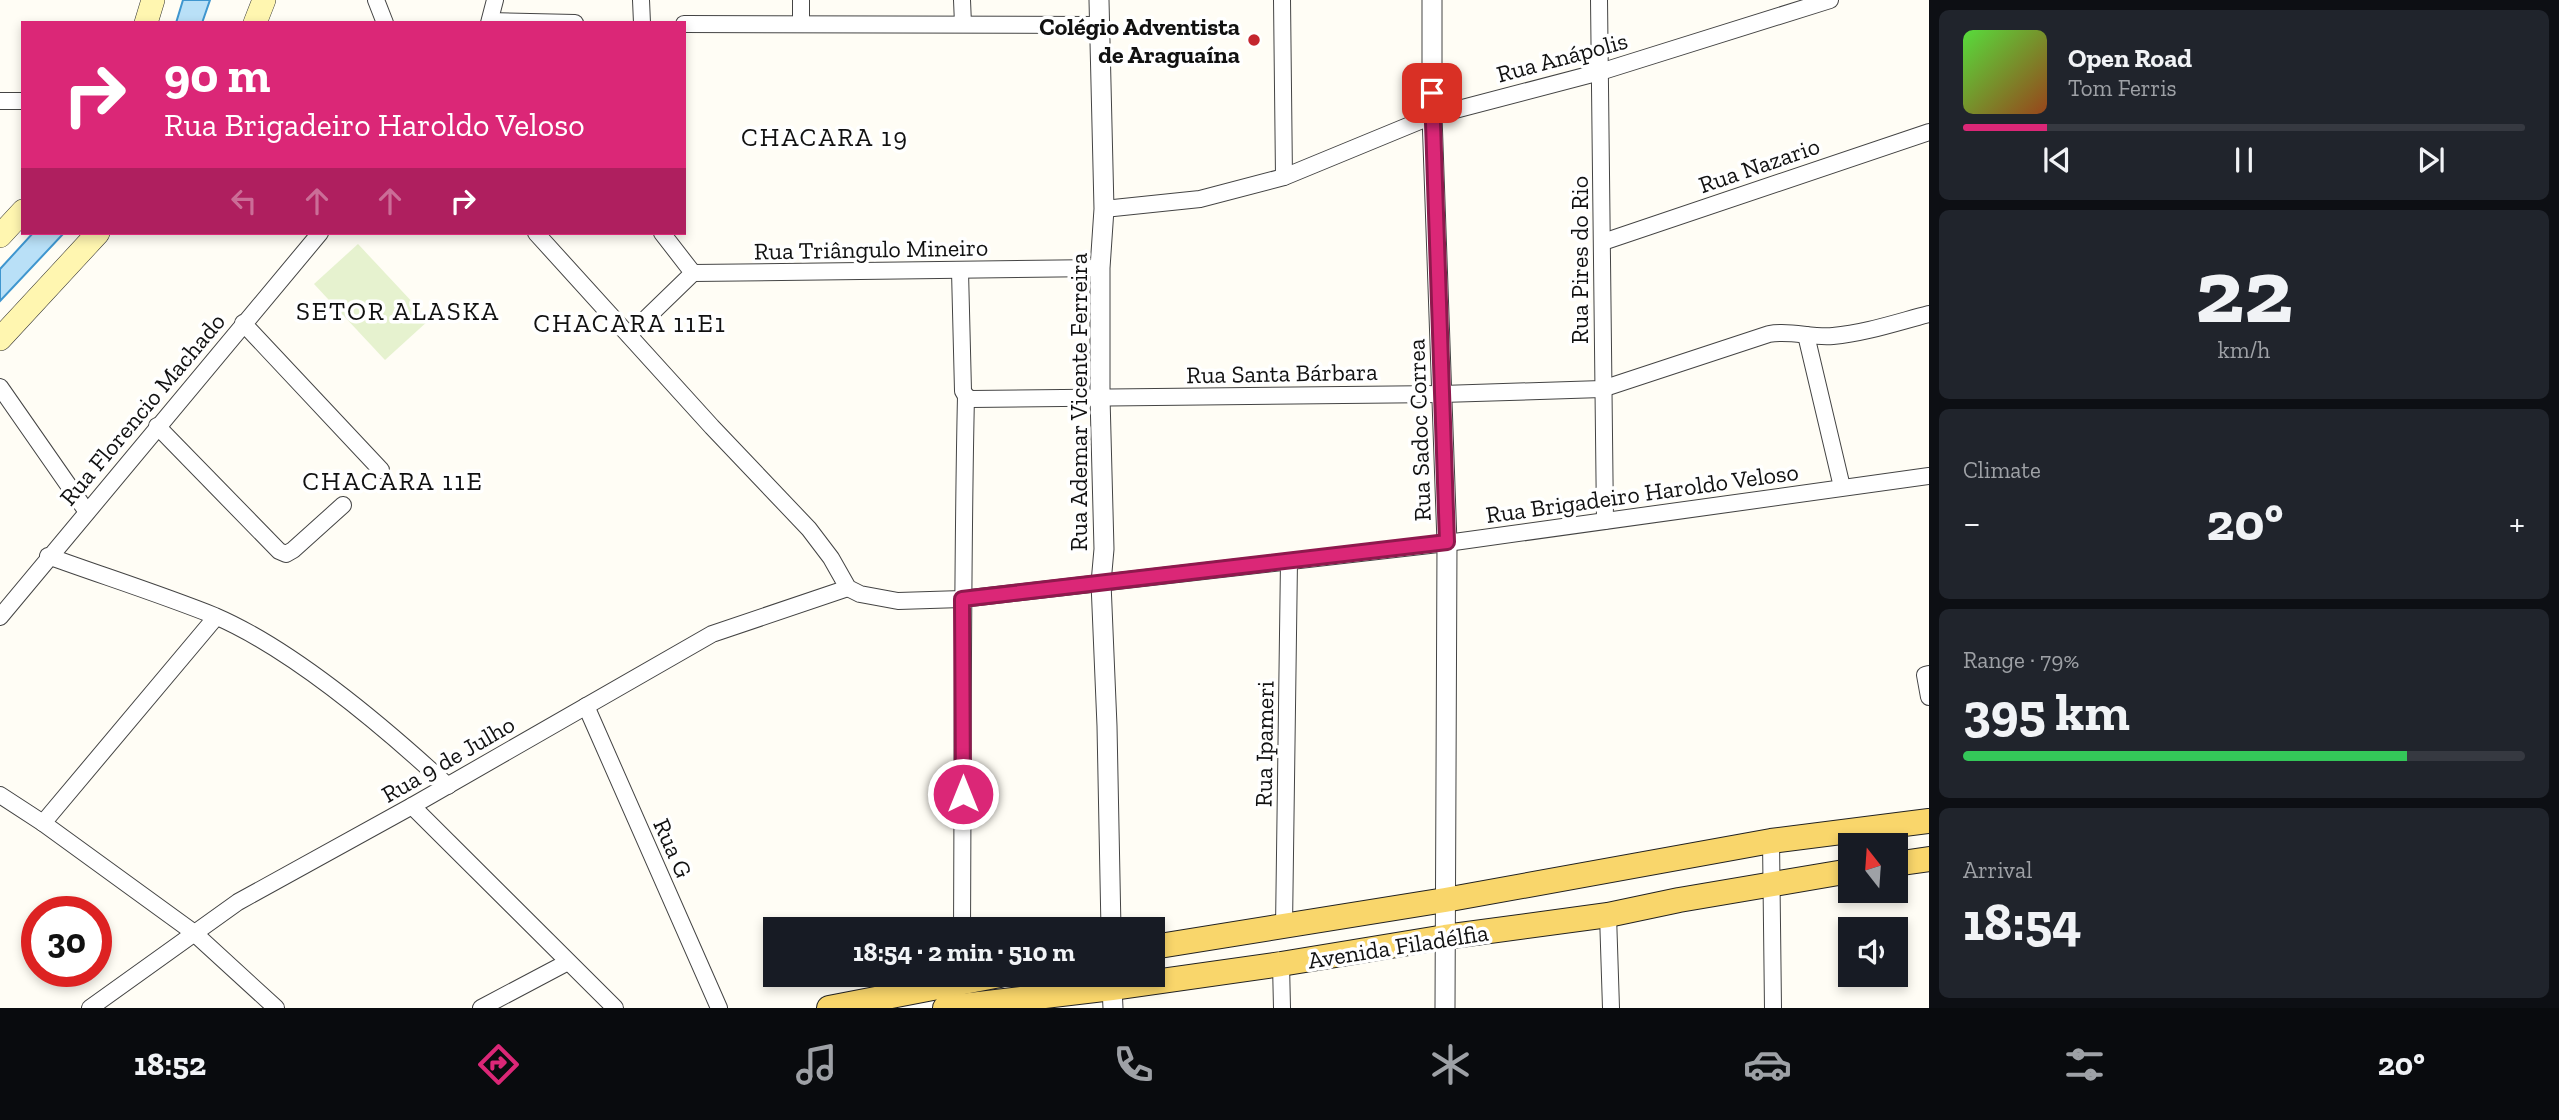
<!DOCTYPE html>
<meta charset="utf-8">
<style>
:root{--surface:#171b24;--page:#20242c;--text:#f1f3f6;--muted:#9ea1a6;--line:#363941;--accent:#db2777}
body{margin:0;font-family:"Zilla Slab",serif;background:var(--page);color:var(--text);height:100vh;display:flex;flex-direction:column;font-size:26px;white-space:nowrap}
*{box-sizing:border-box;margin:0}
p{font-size:23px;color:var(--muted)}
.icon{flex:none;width:38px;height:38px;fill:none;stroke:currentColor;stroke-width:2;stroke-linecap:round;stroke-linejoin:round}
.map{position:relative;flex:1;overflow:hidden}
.side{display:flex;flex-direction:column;gap:10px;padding:10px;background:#0d0f14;width:630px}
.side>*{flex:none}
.hud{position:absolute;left:21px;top:21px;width:665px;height:214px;border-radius:0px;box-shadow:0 4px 10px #0003;background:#db2777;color:#fff;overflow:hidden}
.needle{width:46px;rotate:343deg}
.tools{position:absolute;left:1838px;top:833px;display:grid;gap:14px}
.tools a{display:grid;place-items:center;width:70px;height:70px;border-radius:0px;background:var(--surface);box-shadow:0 4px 10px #0003;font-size:35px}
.speed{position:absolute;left:21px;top:896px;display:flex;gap:14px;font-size:35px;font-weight:700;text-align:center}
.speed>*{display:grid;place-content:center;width:91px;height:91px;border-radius:50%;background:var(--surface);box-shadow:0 4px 10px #0003;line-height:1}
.speed .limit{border:10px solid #d22;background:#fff;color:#111}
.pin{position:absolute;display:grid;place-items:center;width:60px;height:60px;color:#fff;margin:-30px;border-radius:14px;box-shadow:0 4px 10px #0006}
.me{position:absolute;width:77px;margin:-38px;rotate:0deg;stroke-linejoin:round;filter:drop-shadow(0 0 5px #0008)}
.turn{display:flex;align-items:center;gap:24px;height:147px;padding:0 28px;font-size:32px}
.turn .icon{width:91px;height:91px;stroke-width:2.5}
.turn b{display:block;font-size:49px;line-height:60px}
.lanes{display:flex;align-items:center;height:66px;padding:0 28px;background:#0003;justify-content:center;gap:35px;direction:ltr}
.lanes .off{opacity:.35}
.big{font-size:52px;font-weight:700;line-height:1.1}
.side .widget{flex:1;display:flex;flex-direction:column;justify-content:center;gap:10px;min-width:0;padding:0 24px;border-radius:10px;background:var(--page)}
.side .dial{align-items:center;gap:0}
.dial b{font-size:91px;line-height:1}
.song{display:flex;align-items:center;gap:21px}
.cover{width:84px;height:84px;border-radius:10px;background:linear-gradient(135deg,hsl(110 70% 55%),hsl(20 70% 35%))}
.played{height:7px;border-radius:4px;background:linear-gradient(90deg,var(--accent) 15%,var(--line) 15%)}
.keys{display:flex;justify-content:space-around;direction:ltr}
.heat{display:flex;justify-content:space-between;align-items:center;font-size:38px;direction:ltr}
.charge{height:10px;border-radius:5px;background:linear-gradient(90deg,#34c759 79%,var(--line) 0)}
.trip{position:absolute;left:763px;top:917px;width:402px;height:70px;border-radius:0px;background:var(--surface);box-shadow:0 4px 10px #0003;font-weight:700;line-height:70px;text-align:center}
.dock{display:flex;height:112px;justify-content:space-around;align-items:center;background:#090b0e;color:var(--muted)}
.dock .icon{width:49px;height:49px}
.dock .selected{color:var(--accent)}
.dock b{font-size:32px;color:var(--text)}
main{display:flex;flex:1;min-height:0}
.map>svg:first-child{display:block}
</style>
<main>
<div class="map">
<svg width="1929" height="1008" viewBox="0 0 1929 1008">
<rect width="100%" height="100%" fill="#fffdf5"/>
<path fill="#e6f2cf" d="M358,244L429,320L385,360L314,284Z"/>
<g fill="#b9e0f7" stroke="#3f96cf" stroke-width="2">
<path d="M183,0H210L202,23H176Z"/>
<path d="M33,233H64L0,301V269Z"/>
</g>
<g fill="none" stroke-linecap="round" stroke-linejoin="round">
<defs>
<g id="minor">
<path d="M376,0L385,23"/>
<path d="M641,0L642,23"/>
<path d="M801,0V24"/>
<path d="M962,0L963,24"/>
<path d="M1282,0L1284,177"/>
<path d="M1599,0L1605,521"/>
<path d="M490,21L575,23"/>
<path d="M489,23L495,0"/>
<path d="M684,24L1100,25"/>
<path d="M0,101H23"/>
<path d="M1104,209L1200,199L1284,177L1432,116L1600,72L1830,0"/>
<path d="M536,233L712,427L809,529L831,558L848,588L860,594L898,601L962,599L1447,543L1929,476"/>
<path d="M662,233L693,273L1100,268"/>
<path d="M1603,242L1929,132"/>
<path d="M960,271L963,391L966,396L971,399L1442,394L1602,389L1769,334C1791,330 1811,338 1833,336C1866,333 1898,322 1929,314"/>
<path d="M243,323L381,470"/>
<path d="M629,335L693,273"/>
<path d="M1806,335L1842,487"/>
<path d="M0,387L87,512"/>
<path d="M157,426L279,551L286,554L293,550L343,505"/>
<path d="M48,556C103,576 160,594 215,616C294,650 384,727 448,786"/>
<path d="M0,617L320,233"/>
<path d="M1929,674L1925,675L1929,697"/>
<path d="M586,706L719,1008"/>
<path d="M0,795L43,823L193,932L276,1008"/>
<path d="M412,806L615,1008"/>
<path d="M43,823L216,617"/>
<path d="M1771,841L1773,1008"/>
<path d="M1608,915L1611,1008"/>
<path d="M1284,927L1289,561"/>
<path d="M962,929C963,752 962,574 966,396"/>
<path d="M1281,964L1282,1008"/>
<path d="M90,1008L238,902L412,806L712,634L848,588"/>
<path d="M481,1008L568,962"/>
</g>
<g id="tertiary">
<path d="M1099,0L1104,209L1100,268V397L1104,549L1101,583L1107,726L1111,929"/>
<path d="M1432,0V116L1447,543L1445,1008"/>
<path d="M1112,988L1113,1008"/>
</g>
<g id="secondary">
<path d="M146,23L153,0"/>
<path d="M255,23L264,0"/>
<path d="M0,236L23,211"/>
<path d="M0,339L98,233"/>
</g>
<g id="primary">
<path d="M1895,864L1929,859"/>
<path d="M1153,947L1445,900L1771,841L1929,821"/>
<path d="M829,1008L1000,975"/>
<path d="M945,1008L1112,988L1281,964L1445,937L1608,915L1679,900L1850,871"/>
</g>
</defs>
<use href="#minor" stroke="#444" stroke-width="18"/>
<use href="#tertiary" stroke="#444" stroke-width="21"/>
<use href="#secondary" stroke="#333" stroke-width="24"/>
<use href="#primary" stroke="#222" stroke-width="26"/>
<use href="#minor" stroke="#fff" stroke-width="16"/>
<use href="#tertiary" stroke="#fff" stroke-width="19"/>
<use href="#secondary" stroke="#fff6b0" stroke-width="23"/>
<use href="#primary" stroke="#f9d66b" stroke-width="24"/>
</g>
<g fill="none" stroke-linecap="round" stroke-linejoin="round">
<defs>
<path id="route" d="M963,794L962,599L1447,542L1432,93"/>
</defs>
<use href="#route" stroke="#8e194d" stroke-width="18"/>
<use href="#route" stroke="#db2777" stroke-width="12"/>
</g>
<circle fill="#c4262e" stroke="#fff" stroke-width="2.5" cx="1254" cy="40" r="7"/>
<g text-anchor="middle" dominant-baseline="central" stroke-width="7" stroke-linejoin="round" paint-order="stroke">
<g font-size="24" font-weight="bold" fill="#111" stroke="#fff" text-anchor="end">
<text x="1240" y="26">Colégio Adventista<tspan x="1240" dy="28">de Araguaína</tspan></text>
</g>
<g font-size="24" fill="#111" stroke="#fff">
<text transform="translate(1562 57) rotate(-15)">Rua Anápolis</text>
<text transform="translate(1759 165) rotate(-19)">Rua Nazario</text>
<text transform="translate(871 249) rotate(-1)">Rua Triângulo Mineiro</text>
<text transform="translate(1579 260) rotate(-90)">Rua Pires do Rio</text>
<text transform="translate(1282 373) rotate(-1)">Rua Santa Bárbara</text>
<text transform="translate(1078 402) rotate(-90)">Rua Ademar Vicente Ferreira</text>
<text transform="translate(142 409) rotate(-50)">Rua Florencio Machado</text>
<text transform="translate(1419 430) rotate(-92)">Rua Sadoc Correa</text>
<text transform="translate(1642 493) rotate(-8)">Rua Brigadeiro Haroldo Veloso</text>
<text transform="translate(1264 744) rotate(-89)">Rua Ipameri</text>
<text transform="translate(448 759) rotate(-30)">Rua 9 de Julho</text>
<text transform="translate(673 848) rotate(66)">Rua G</text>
<text transform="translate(1398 946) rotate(-9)">Avenida Filadélfia</text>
</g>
<g font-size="26" letter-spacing="2" fill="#111" stroke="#fff">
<text x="825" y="137">CHACARA 19</text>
<text x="398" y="311">SETOR ALASKA</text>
<text x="630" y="323">CHACARA 11E1</text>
<text x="393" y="481">CHACARA 11E</text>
</g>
</g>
</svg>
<div class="tools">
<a><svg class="needle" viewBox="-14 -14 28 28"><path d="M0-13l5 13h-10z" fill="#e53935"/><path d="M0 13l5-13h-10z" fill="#9ea1a6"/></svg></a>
<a><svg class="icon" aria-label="sound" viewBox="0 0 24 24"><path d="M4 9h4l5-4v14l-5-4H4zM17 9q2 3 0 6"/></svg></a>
</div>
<div class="speed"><div class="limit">30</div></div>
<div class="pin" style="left:1432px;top:93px;background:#d93025"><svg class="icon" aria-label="arrive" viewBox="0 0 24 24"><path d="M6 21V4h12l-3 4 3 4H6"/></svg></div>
<svg class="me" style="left:963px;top:794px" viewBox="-20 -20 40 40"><circle r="17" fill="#db2777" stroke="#fff" stroke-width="3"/><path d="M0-11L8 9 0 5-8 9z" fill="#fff"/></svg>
<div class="trip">18:54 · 2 min · 510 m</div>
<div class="hud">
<div class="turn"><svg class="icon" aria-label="right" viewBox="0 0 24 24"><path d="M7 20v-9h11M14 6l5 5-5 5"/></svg><div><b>90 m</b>Rua Brigadeiro Haroldo Veloso</div></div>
<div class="lanes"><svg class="icon off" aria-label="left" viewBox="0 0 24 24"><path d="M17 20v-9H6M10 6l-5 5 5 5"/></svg><svg class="icon off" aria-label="ahead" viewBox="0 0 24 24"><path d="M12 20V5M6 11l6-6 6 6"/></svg><svg class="icon off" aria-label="ahead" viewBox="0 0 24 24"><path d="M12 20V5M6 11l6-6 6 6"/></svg><svg class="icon" aria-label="right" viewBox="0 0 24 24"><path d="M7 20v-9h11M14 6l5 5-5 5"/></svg></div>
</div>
</div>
<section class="side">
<div class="widget">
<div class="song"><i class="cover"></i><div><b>Open Road</b><p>Tom Ferris</p></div></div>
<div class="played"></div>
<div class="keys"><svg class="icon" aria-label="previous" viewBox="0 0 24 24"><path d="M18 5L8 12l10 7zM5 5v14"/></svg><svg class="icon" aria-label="pause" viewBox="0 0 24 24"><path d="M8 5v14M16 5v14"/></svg><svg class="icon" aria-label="next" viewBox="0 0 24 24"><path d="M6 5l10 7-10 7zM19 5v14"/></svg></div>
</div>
<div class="widget dial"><b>22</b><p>km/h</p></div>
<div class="widget"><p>Climate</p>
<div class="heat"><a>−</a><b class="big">20°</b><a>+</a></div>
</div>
<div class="widget"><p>Range · 79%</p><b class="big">395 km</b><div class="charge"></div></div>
<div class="widget"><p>Arrival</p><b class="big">18:54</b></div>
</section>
</main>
<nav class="dock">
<b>18:52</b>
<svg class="icon selected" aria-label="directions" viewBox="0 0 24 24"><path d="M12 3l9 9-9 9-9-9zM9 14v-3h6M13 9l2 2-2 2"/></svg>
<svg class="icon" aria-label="music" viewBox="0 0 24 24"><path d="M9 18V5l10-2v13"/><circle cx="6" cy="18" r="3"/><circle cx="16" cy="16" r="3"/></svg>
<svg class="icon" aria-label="phone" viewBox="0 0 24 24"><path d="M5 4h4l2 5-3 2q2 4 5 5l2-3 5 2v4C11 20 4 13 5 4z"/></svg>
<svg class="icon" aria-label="climate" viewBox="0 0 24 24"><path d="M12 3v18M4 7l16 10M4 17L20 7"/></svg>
<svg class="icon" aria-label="car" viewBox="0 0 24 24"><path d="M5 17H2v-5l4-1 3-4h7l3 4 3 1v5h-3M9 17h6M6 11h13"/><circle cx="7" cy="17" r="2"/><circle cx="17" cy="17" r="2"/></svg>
<svg class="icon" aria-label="filters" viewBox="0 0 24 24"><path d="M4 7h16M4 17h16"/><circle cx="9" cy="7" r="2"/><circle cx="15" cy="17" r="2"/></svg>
<b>20°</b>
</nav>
